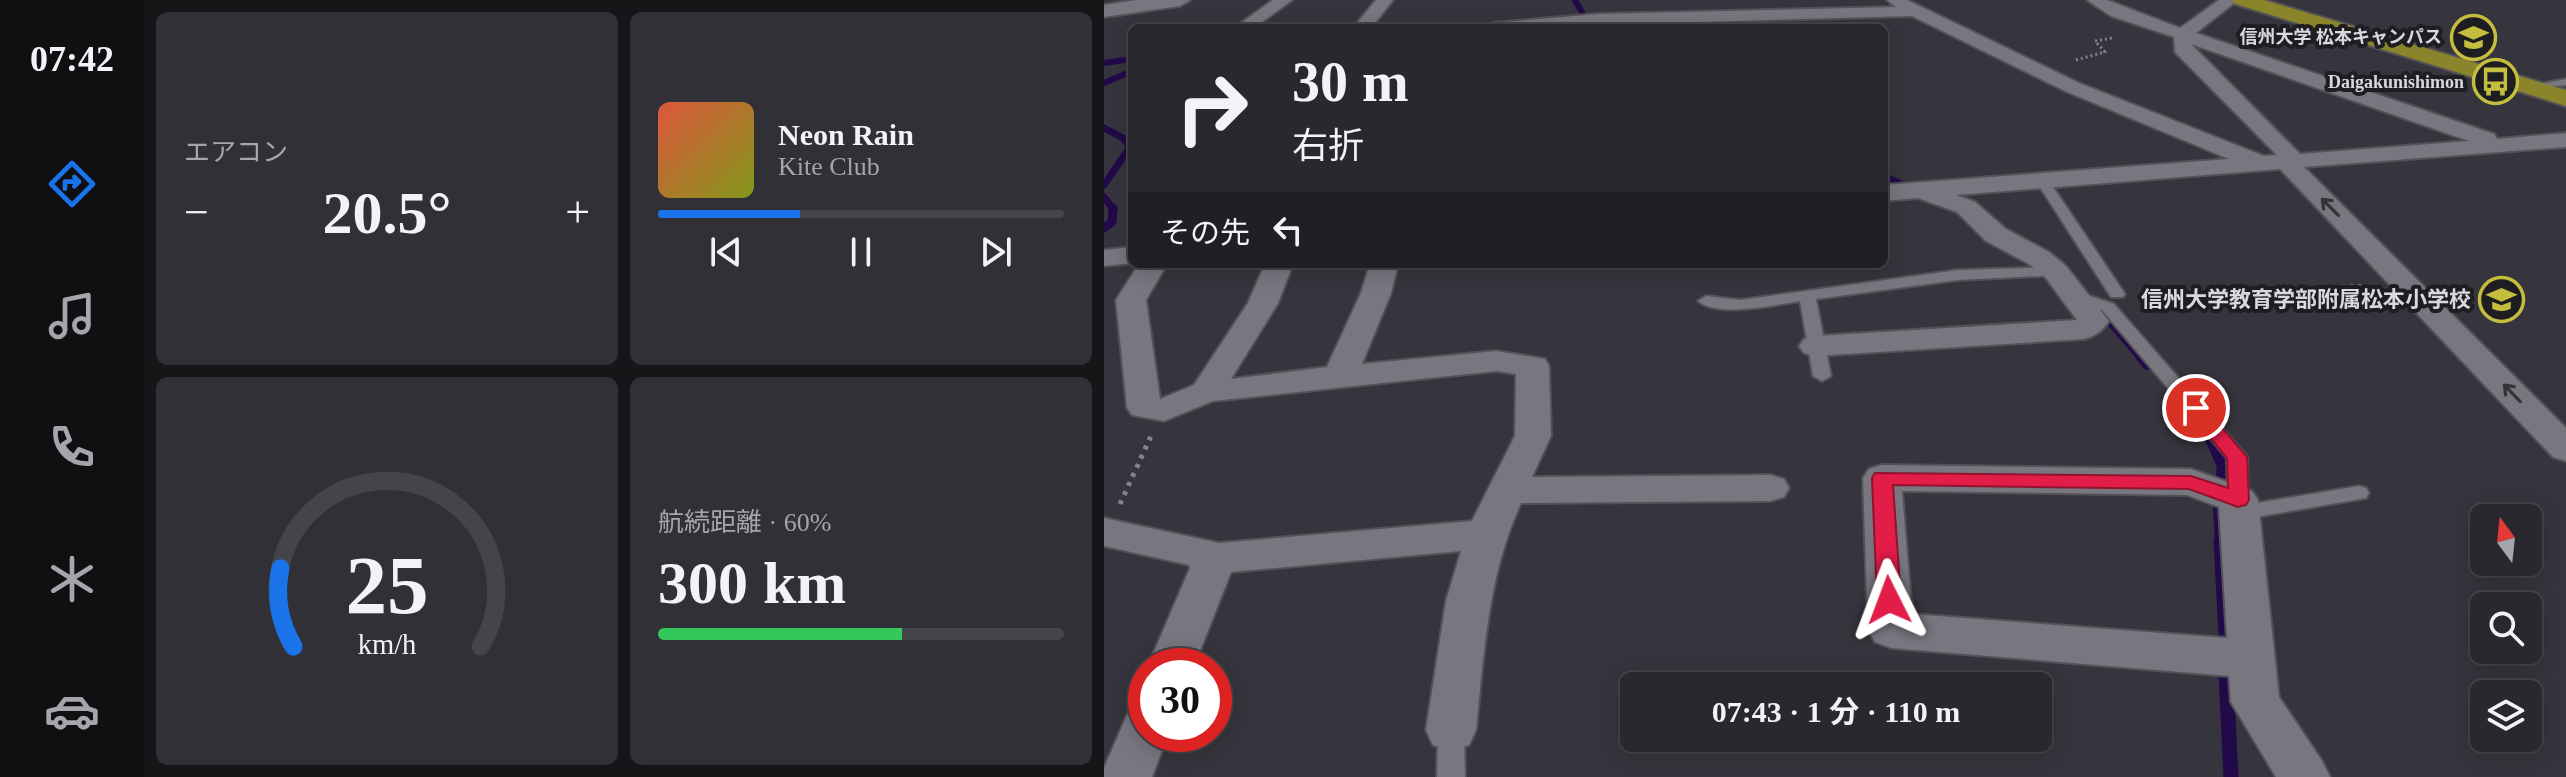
<!DOCTYPE html>
<html lang="ja">
<meta charset="utf-8">
<style>
:root{--surface:#28282e;--page:#303036;--text:#f1f3f6;--muted:#a5a6aa;--line:#44444a;--accent:#1a73e8}
body{margin:0;font-family:"Times New Roman","Noto Sans JP",serif;background:var(--page);color:var(--text);height:100vh;display:flex;flex-direction:column;font-size:30px;white-space:nowrap}
*{box-sizing:border-box;margin:0}
p{font-size:26px;color:var(--muted)}
.icon{flex:none;width:44px;height:44px;fill:none;stroke:currentColor;stroke-width:2;stroke-linecap:round;stroke-linejoin:round}
.map{position:relative;flex:1;overflow:hidden}
.sheet{display:flex;flex-direction:column;gap:12px;padding:12px;background:#161619;width:960px}
.sheet>*{flex:none}
.top-card{position:absolute;left:24px;top:24px;width:760px;height:244px;border-radius:12px;box-shadow:0 4px 20px #0003,0 0 0 2px var(--line);background:#28282e;color:var(--text);overflow:hidden}
.needle{width:52px;rotate:345deg}
.tools{position:absolute;left:1366px;top:504px;display:grid;gap:16px}
.tools a{display:grid;place-items:center;width:72px;height:72px;border-radius:12px;background:var(--surface);box-shadow:0 4px 20px #0003,0 0 0 2px var(--line);font-size:40px}
.speed{position:absolute;left:24px;top:648px;display:flex;gap:16px;font-size:40px;font-weight:700;text-align:center}
.speed>*{display:grid;place-content:center;width:104px;height:104px;border-radius:50%;background:var(--surface);box-shadow:0 4px 20px #0003,0 0 0 2px var(--line);line-height:1}
.speed .limit{border:12px solid #d22;background:#fff;color:#111}
.pin{position:absolute;display:grid;place-items:center;width:68px;height:68px;color:#fff;margin:-34px;border:4px solid #fff;border-radius:50%;box-shadow:0 2px 8px #0007}
.me{position:absolute;width:88px;margin:-44px;rotate:357deg;stroke-linejoin:round;filter:drop-shadow(0 0 6px #0008)}
.turn{display:flex;align-items:center;gap:28px;height:168px;padding:0 32px;font-size:36px}
.turn .icon{width:104px;height:104px;stroke-width:2.5}
.turn b{display:block;font-size:56px;line-height:68px}
.then{display:flex;align-items:center;height:76px;padding:0 32px;background:#0003;gap:16px;font-size:30px}
.big{font-size:60px;font-weight:700;line-height:1.1}
.sheet .tile{flex:1;display:flex;flex-direction:column;justify-content:center;gap:12px;min-width:0;padding:0 28px;border-radius:12px;background:var(--page)}
.sheet .dial{align-items:center;gap:0}
.dial svg{height:208px;overflow:visible;fill:none;stroke:var(--line);stroke-width:7;stroke-linecap:round;text-anchor:middle}
.dial text{fill:var(--text);stroke:none}
.song{display:flex;align-items:center;gap:24px}
.cover{width:96px;height:96px;border-radius:12px;background:linear-gradient(135deg,hsl(10 70% 55%),hsl(70 70% 35%))}
.played{height:8px;border-radius:4px;background:linear-gradient(90deg,var(--accent) 35%,var(--line) 35%)}
.keys{display:flex;justify-content:space-around;direction:ltr}
.heat{display:flex;justify-content:space-between;align-items:center;font-size:44px;direction:ltr}
.charge{height:12px;border-radius:6px;background:linear-gradient(90deg,#34c759 60%,var(--line) 0)}
.sheet .tiles{flex:1;display:grid;gap:12px;grid-template-columns:repeat(2,1fr)}
.trip{position:absolute;left:516px;top:672px;width:432px;height:80px;border-radius:12px;background:var(--surface);box-shadow:0 4px 20px #0003,0 0 0 2px var(--line);font-weight:700;line-height:80px;text-align:center}
main{display:flex;flex:1;min-height:0}
.dock{display:flex;flex-direction:column;width:144px;justify-content:space-around;align-items:center;background:#101012;color:var(--muted)}
.dock .icon{width:56px;height:56px}
.dock .selected{color:var(--accent)}
.dock b{font-size:36px;color:var(--text)}
.map>svg:first-child{display:block}
</style>
<main>
<nav class="dock">
<b>07:42</b>
<svg class="icon selected" aria-label="directions" viewBox="0 0 24 24"><path d="M12 3l9 9-9 9-9-9zM9 14v-3h6M13 9l2 2-2 2"/></svg>
<svg class="icon" aria-label="music" viewBox="0 0 24 24"><path d="M9 18V5l10-2v13"/><circle cx="6" cy="18" r="3"/><circle cx="16" cy="16" r="3"/></svg>
<svg class="icon" aria-label="phone" viewBox="0 0 24 24"><path d="M5 4h4l2 5-3 2q2 4 5 5l2-3 5 2v4C11 20 4 13 5 4z"/></svg>
<svg class="icon" aria-label="climate" viewBox="0 0 24 24"><path d="M12 3v18M4 7l16 10M4 17L20 7"/></svg>
<svg class="icon" aria-label="car" viewBox="0 0 24 24"><path d="M5 17H2v-5l4-1 3-4h7l3 4 3 1v5h-3M9 17h6M6 11h13"/><circle cx="7" cy="17" r="2"/><circle cx="17" cy="17" r="2"/></svg>
</nav>
<section class="sheet">
<div class="tiles">
<div class="tile"><p>エアコン</p>
<div class="heat"><a>−</a><b class="big">20.5°</b><a>+</a></div>
</div>
<div class="tile">
<div class="song"><i class="cover"></i><div><b>Neon Rain</b><p>Kite Club</p></div></div>
<div class="played"></div>
<div class="keys"><svg class="icon" aria-label="previous" viewBox="0 0 24 24"><path d="M18 5L8 12l10 7zM5 5v14"/></svg><svg class="icon" aria-label="pause" viewBox="0 0 24 24"><path d="M8 5v14M16 5v14"/></svg><svg class="icon" aria-label="next" viewBox="0 0 24 24"><path d="M6 5l10 7-10 7zM19 5v14"/></svg></div>
</div>
<div class="tile dial"><svg viewBox="0 0 100 80">
<path d="M14 69A42 42 0 1 1 86 69"/>
<path d="M14 69A42 42 0 0 1 9 39" stroke="#1a73e8"/>
<text x="50" y="56" font-size="32" font-weight="700">25</text>
<text x="50" y="72" font-size="11">km/h</text>
</svg></div>
<div class="tile"><p>航続距離 · 60%</p><b class="big">300 km</b><div class="charge"></div></div>
</div>
</section>
<div class="map">
<svg width="1462" height="777" viewBox="0 0 1462 777">
<rect width="100%" height="100%" fill="#36353d"/>
<g fill="none" stroke-linecap="round" stroke-linejoin="round">
<g stroke="#220949" stroke-width="6">
<path d="M471,0L480,16"/>
<path d="M500,22L515,28"/>
<path d="M0,63L28,59"/>
<path d="M0,83L28,71"/>
</g>
<g stroke="#220949" stroke-width="7">
<path d="M0,128L19,138L26,147L0,185"/>
<path d="M780,177L798,184"/>
<path d="M0,197L10,210"/>
</g>
<g stroke="#220949" stroke-width="9">
<path d="M0,228L8,222L9,208"/>
<path d="M994,307L1038,358"/>
</g>
<g stroke="#220949" stroke-width="12">
<path d="M1037,356L1044,364"/>
<path d="M1105,434L1119,466L1117,482"/>
<path d="M1115,506L1117,543"/>
</g>
<g stroke="#220949" stroke-width="15">
<path d="M1117,541L1122,635"/>
<path d="M1122,675L1127,777"/>
</g>
<defs>
<g id="service">
<path d="M1462,79V85L1423,90L1418,87Z"/>
<path d="M938,177L943,178L1021,294L1019,297H1007L1005,294L932,181Z"/>
<path d="M952,267L957,269V275L854,280L712,299L727,376L718,381L709,376L696,301C671,305 614,318 594,301L602,296L636,300L854,270Z"/>
<path d="M971,291L1010,304L1140,453L1143,457L1144,500L1141,505L1255,486L1262,488L1265,493L1262,498L1135,520L1128,518L1124,513L1132,507L1124,500L1123,458L998,310L965,299L963,296L965,293Z"/>
<path d="M347,719L356,722L360,730L361,777H333L334,730L338,722Z"/>
</g>
<g id="minor">
<path d="M169,0H188L150,28H130Z"/>
<path d="M272,0H289L267,28H249Z"/>
<path d="M783,0H803L975,83L1160,156L1173,155L1071,52L1070,37L1007,16L983,0H1003L1076,28L1115,0H1134L1092,33L1390,134L1393,139L1462,133V147L1200,167L1462,428V461L1449,457L1176,169L852,195L871,202L902,229L945,252L962,266L1005,321C998,331 992,336 980,339L711,356L700,353L695,346L700,339L711,336L973,320L942,278L925,264L882,241L853,212L814,198L780,201V185L1125,159L961,91L808,16L380,28L389,23L494,14L792,7ZM1087,44L1365,141L1196,154Z"/>
<path d="M28,247V263L0,266V250Z"/>
<path d="M35,264H63L42,300L56,399L90,385L144,303L161,264H189L174,303L127,379L223,367L257,293L266,264H294L287,293L258,364L392,351L441,359L445,366L447,436L428,477L666,475L680,479L685,488L680,497L666,501L417,503C384,574 380,653 372,730L365,745L347,751L329,745L322,730L342,601L357,551L127,572L90,666H44L86,568L85,565L0,546V518L115,543L368,521L411,436L412,374L392,371L109,401L60,421L28,415L23,408L12,300Z"/>
<path d="M778,465L1087,469L1148,491L1154,500L1175,697L1218,761L1226,777H1172L1127,702L1125,676L787,648L771,642L764,630L759,478L765,469ZM798,491L1083,495L1115,507L1123,638L808,614Z"/>
<path d="M42,707V734H64L48,777H0V768L24,713Z"/>
</g>
<path id="tertiary" d="M32,0H86L76,6L0,17V5Z"/>
<path id="trunk" d="M1128,0H1160L1462,90V106L1131,4Z"/>
</defs>
<use href="#service" stroke="#525157" stroke-width="4"/>
<use href="#minor" stroke="#525157" stroke-width="4"/>
<use href="#tertiary" stroke="#525157" stroke-width="4"/>
<use href="#trunk" stroke="#525157" stroke-width="4"/>
<path stroke="#84838a" stroke-width="3" stroke-dasharray="2 3" stroke-linecap="butt" d="M972,60L1001,52L991,41L1008,38"/>
<path stroke="#84838a" stroke-width="4" stroke-dasharray="3 5" stroke-linecap="butt" d="M1038,293L1260,286"/>
<path stroke="#84838a" stroke-width="5" stroke-dasharray="4 6" stroke-linecap="butt" d="M16,504L47,436"/>
<use href="#service" fill="#78767f" fill-rule="evenodd"/>
<use href="#minor" fill="#78767f" fill-rule="evenodd"/>
<use href="#tertiary" fill="#78767f" fill-rule="evenodd"/>
<use href="#trunk" fill="#8a842a" fill-rule="evenodd"/>
</g>
<defs><path id="oneway-shaft" d="M-6 0H5M1.5-3L5.5 0L1.5 3" fill="none" stroke-width="1.6" stroke-linecap="round" stroke-linejoin="round" transform="scale(2)"/></defs>
<g stroke="#343338">
<use href="#oneway-shaft" transform="translate(1226 207) rotate(-135)"/>
<use href="#oneway-shaft" transform="translate(1408 393) rotate(-134)"/>
</g>
<path fill="#e11d48" stroke="#92132f" stroke-width="2" d="M1092,403L1098,404L1143,457L1145,500L1142,505L1134,507L1085,489L789,485L797,600L793,606L785,608L777,606L773,600L768,478L771,473L1087,476L1124,488L1123,458L1082,408Z"/>
<defs>
<symbol id="university-ring" viewBox="-11 -11 22 22"><circle r="9.5" fill="#1e1d21" stroke="#c4bd3e" stroke-width="1.5"/><path d="M0-5L7-2L0 1L-7-2ZM-4 1L0 2.5L4 1V4Q0 6-4 4Z" fill="#c4bd3e"/></symbol>
<symbol id="bus-ring" viewBox="-11 -11 22 22"><circle r="9.5" fill="#1e1d21" stroke="#c4bd3e" stroke-width="1.5"/><path d="M-5-6H5V4H4V6H2V4H-2V6H-4V4H-5ZM-3.5-4V0h7V-4ZM-3.5 1.2v1.5H-2V1.2ZM2 1.2v1.5H3.5V1.2Z" fill="#c4bd3e"/></symbol>
<symbol id="school-ring" viewBox="-11 -11 22 22"><circle r="9.5" fill="#1e1d21" stroke="#c4bd3e" stroke-width="1.5"/><path d="M0-5L7-2L0 1L-7-2ZM-4 1L0 2.5L4 1V4Q0 6-4 4Z" fill="#c4bd3e"/></symbol>
</defs>
<g fill-rule="evenodd">
<use href="#university-ring" x="1344" y="12" width="51" height="51"/>
<use href="#bus-ring" x="1366" y="56" width="51" height="51"/>
<use href="#school-ring" x="1372" y="274" width="51" height="51"/>
</g>
<g text-anchor="middle" dominant-baseline="central" stroke-width="8" stroke-linejoin="round" paint-order="stroke">
<g font-size="18" font-weight="bold" fill="#d8d8dd" stroke="#1e1d21" text-anchor="end">
<text x="1338" y="37">信州大学 松本キャンパス</text>
<text x="1360" y="82">Daigakunishimon</text>
</g>
<g font-size="22" font-weight="bold" fill="#d8d8dd" stroke="#1e1d21" text-anchor="end">
<text x="1367" y="299">信州大学教育学部附属松本小学校</text>
</g>
</g>
</svg>
<div class="tools">
<a><svg class="needle" viewBox="-14 -14 28 28"><path d="M0-13l5 13h-10z" fill="#e53935"/><path d="M0 13l5-13h-10z" fill="#a5a6aa"/></svg></a>
<a><svg class="icon" aria-label="search" viewBox="0 0 24 24"><circle cx="10" cy="10" r="6"/><path d="M15 15l6 6"/></svg></a>
<a><svg class="icon" aria-label="layers" viewBox="0 0 24 24"><path d="M12 4l9 5-9 5-9-5zM3 14l9 5 9-5"/></svg></a>
</div>
<div class="speed"><div class="limit">30</div></div>
<div class="pin" style="left:1092px;top:408px;background:#d93025"><svg class="icon" aria-label="arrive" viewBox="0 0 24 24"><path d="M6 21V4h12l-3 4 3 4H6"/></svg></div>
<svg class="me" style="left:785px;top:600px" viewBox="-20 -20 40 40"><path d="M0-17L14 15 0 8-14 15z" fill="#e11d48" stroke="#fff" stroke-width="4"/></svg>
<div class="trip">07:43 · 1 分 · 110 m</div>
<div class="top-card">
<div class="turn"><svg class="icon" aria-label="right" viewBox="0 0 24 24"><path d="M7 20v-9h11M14 6l5 5-5 5"/></svg><div><b>30 m</b>右折</div></div>
<div class="then">その先<svg class="icon" aria-label="left" viewBox="0 0 24 24"><path d="M17 20v-9H6M10 6l-5 5 5 5"/></svg></div>
</div>
</div>
</main>
